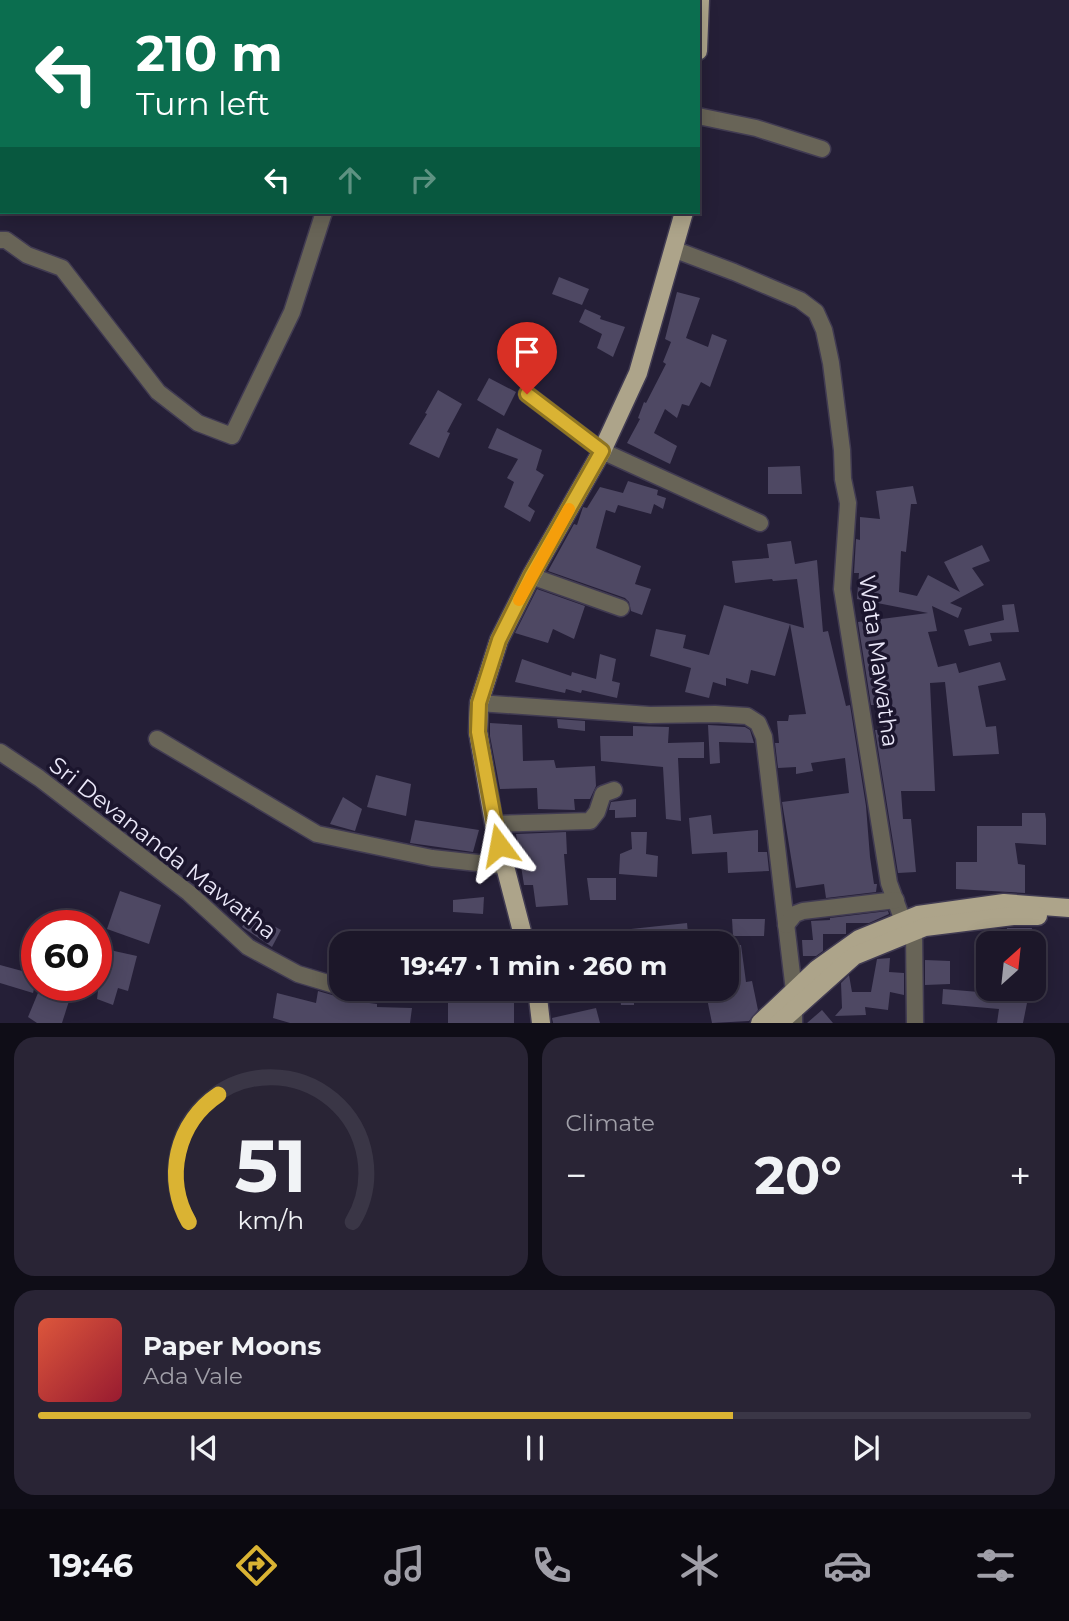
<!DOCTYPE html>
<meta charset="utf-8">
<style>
:root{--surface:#1c1729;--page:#292435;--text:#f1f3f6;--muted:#a09fa8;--line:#3a3646;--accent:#dab333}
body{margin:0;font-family:Montserrat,sans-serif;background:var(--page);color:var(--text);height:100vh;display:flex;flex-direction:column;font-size:26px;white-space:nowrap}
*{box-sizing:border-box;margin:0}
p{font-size:23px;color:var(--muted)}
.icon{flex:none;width:38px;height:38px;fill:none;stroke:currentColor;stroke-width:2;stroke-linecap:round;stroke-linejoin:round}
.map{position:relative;height:1023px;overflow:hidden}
.drawer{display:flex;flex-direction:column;gap:14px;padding:14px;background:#0f0d17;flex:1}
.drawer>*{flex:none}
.guide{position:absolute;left:0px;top:0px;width:700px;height:214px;box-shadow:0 4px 18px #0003,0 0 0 2px var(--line);background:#0b6e4f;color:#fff;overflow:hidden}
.needle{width:46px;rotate:27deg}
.tools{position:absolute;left:976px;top:931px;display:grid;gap:14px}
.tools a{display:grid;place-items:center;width:70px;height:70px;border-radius:14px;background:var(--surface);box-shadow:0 4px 18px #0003,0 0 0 2px var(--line);font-size:35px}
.speed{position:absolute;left:21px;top:910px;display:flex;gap:14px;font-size:35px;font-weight:700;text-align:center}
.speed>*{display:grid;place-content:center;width:91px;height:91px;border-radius:50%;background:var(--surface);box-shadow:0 4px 18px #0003,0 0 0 2px var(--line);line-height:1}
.speed .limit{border:10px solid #d22;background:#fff;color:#111}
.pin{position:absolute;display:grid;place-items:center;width:60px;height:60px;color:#fff;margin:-72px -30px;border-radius:50% 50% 50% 0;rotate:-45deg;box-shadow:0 0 7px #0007}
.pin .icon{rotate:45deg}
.me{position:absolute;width:77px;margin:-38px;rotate:347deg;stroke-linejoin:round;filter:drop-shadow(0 0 5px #0008)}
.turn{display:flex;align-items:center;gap:24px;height:147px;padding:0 21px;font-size:32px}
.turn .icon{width:91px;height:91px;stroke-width:2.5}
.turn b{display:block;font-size:49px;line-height:60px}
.lanes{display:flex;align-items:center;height:66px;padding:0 21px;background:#0003;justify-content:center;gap:35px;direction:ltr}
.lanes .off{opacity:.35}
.big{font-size:52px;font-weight:700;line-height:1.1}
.drawer .tile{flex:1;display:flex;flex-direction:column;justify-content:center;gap:10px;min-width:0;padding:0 24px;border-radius:21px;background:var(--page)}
.drawer .dial{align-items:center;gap:0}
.dial svg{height:182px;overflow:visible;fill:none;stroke:var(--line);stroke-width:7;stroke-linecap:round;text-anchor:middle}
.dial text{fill:var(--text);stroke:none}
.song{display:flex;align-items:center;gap:21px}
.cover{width:84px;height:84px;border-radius:10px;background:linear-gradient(135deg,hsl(10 70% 55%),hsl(350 70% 35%))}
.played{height:7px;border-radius:4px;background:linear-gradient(90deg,var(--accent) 70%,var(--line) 70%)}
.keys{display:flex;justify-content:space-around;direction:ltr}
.heat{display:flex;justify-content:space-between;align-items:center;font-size:38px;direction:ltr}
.drawer .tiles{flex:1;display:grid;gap:14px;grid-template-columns:1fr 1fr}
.tile:last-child{grid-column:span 2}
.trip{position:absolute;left:329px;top:931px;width:410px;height:70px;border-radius:21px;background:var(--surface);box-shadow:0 4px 18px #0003,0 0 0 2px var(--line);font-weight:700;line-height:70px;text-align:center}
.tab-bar{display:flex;height:112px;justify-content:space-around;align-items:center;background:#0b0910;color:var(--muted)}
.tab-bar .icon{width:49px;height:49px}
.tab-bar .on{color:var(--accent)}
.tab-bar b{font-size:32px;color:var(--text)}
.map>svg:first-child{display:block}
</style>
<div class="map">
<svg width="1069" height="1023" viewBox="0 0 1069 1023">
<rect width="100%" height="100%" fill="#251f37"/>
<g fill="#4e4863">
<path d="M559,277L589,289L582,305L552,294Z"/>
<path d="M677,292L700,298L686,338L708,347L712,334L727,340L710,387L701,382L689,406L682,404L677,418L665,409L654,433L677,446L670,464L627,443L640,419L638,418L644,402L646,403L666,364L663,362L671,342L665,339Z"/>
<path d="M585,309L601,316L600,319L625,327L613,357L597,348L602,334L579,322Z"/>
<path d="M508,330L546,341L537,373L499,359Z"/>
<path d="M489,378L516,392L504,416L477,400Z"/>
<path d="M438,390L462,404L447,432L450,433L439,458L409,444L427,414L425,413Z"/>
<path d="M497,428L542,450L536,470L544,475L528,506L535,511L530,522L504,507L514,482L507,478L518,459L488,448Z"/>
<path d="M800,466L802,494H768V467Z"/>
<path d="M628,481L658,490L657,495L666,498L663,509L654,504L651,514L618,505L615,513L606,510L596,548L641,566L635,584L651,589L642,615L631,611L629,602L625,598L548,571L574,524L577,525L583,507L587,508L600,487L623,493Z"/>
<path d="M913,486L917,504H911L906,552L901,551L899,592L917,596L928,575L960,592L944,562L982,545L990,561L972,568L984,585L950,603L962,608L958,618L932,606L937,631L928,632L938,667L956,663L959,673L1000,662L1006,680L978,686L986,727L996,726L999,754L953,756L945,682L930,683L935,791H901L903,819H911L916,872L898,873L875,730H884L880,705H871L858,622L928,613L857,599L859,573H854L856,539L860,540V517L880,519L876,491Z"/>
<path d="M791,541L795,564L817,560L823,632L828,631L846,706L850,705L866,806L870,857L874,884H877L876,892L826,898L824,884L796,888L782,802L849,793L845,758L811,763L813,771L796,774V767L778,768L775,743H779L777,721H788L789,715L806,714L790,624L775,676L751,670L748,684L726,678V686L713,682L709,698L685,692L691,668L650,656L656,629L686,635L683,648L709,655L724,605L804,628L797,579L773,581L772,579L735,583L732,561L769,558L767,544Z"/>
<path d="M537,589L585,606L574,639L553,629L548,643L515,633Z"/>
<path d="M1014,604L1019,632L990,633L992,641L969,646L964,630L1004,620L1002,605Z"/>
<path d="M600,654L616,659L612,681L620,683L617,698L582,690L581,693L566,689L565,693L515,682L522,659L571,676L572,672L596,679Z"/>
<path d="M557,719L585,721V731L558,728Z"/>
<path d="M490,723L522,725L523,761L554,760L556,768L595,766L596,786L590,799H574L575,810L538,809L537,788L500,789L490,736Z"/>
<path d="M708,725L745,727L750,730L754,743L719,742L720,763L710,764Z"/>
<path d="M633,726L669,727L668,743L704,742V758H678L681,821L666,819L663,767L601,761L600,736H633Z"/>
<path d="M376,775L411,784L406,816L367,807Z"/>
<path d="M343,797L362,809L355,831L330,824Z"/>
<path d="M636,799V817L615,818V810H609L611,802Z"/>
<path d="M1022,813H1045L1046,819V845L1015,843L1018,864L1025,865V893L956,889V862H977V826H1022Z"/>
<path d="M711,815L713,834L758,830V852H767L769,871L728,873L727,852L692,854L689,818Z"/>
<path d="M415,820L479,830L473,852L410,843Z"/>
<path d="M566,832L567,854H564L568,905L536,907L533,885H524L516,834Z"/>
<path d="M631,832H647L646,854L658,856L657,877L619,874L620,854L632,849Z"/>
<path d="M587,878H616V900H590Z"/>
<path d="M120,891L161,905L149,944L107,929Z"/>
<path d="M484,897L483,914L453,912V900Z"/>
<path d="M888,911L889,914L869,923H846V934H823V951L816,956H803L802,940H813L811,921L830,920V918Z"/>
<path d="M251,913L281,930L272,947L242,927Z"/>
<path d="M732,919H765L764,936H733Z"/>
<path d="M687,923L689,943H632L631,929Z"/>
<path d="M1007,928H1032L1030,943H1005Z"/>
<path d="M367,929L396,931V943H364L363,932Z"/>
<path d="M741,945L746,982L752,981L758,1010L749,1021L712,1023L705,989H726V946Z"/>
<path d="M96,947L137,956L128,991L118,988L113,1005L97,999L99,983H96Z"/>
<path d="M890,958L889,972L904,973V995L890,992L888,1010L865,1007L866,1015L835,1016L842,1008L841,983L849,975L852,992H871L877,959Z"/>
<path d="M925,960L950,961V984L925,985Z"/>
<path d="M0,965L37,975L33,993L0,983Z"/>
<path d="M40,988L69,1001L62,1023H37L28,1017Z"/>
<path d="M619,989H634V1005H621Z"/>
<path d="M943,989L991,993L1027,1003L1023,1023H997L999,1009L942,1004Z"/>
<path d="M318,991L339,997L347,995V1000L377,1004V1007L412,1008L410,1023H290L273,1018L277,993L316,1003Z"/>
<path d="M448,1001L514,1002V1023H448Z"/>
<path d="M596,1008L600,1023H553L552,1018Z"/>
<path d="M822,1010L833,1023H807Z"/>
</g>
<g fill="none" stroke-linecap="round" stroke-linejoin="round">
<defs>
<g id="minor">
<path d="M6,0L9,2"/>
<path d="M192,2V0"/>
<path d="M390,2L391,0"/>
<path d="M698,116L756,128L822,149"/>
<path d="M0,125L2,126"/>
<path d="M0,240H6L27,255L62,268L158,392L198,423L232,436L292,312L324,212"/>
<path d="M673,249L734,272L800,300L816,312L824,330L831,363L842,450L843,479L848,503L842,589L889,883L903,921"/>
<path d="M527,394L602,451L760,523"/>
<path d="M531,576L621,608"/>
<path d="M479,703L650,715L715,714L747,716L758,723L764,737L794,991V1023"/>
<path d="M157,739L317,834L432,858L505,866"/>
<path d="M0,752L39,778L189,893L248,947L298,974L341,987"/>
<path d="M494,824L590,821L597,812L603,794L614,790"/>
<path d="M786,925L795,914L803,911L896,900"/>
<path d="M914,931L915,1023"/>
<path d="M358,989L390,992L528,989"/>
</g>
<g id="major">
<path d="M698,51L700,0"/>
<path d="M525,943L494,824L478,732L479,703L499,640L531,576L602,451L638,373L684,212"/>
<path d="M537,989L541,1023"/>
<path d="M760,1023L817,969L859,939L918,915L1004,903L1069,908"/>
<path d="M779,1023L854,956L925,927L1013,916H1038"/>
</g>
</defs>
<use href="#minor" stroke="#413b52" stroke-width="19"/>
<use href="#major" stroke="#413b52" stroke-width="21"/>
<use href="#minor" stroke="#686457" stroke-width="16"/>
<use href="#major" stroke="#ada48a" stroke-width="18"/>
</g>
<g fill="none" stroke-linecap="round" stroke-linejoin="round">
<defs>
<path id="route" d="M499,845L478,732L479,703L499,640L531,576L602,451L527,394"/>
</defs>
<use href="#route" stroke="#8e7421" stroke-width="18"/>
<use href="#route" stroke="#dab333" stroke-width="12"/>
<path stroke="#f59e0b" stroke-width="12" d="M519,600L569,509"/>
</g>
<g text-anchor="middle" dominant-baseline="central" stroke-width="7" stroke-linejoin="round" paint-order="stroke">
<g font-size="23" fill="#ebe8f9" stroke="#1b152d">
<text transform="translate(879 661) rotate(82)">Wata Mawatha</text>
<text transform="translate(163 848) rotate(38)">Sri Devananda Mawatha</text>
</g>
</g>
</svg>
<div class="tools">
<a><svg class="needle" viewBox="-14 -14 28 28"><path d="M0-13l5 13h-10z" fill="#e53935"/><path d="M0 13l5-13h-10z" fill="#a09fa8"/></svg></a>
</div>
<div class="speed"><div class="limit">60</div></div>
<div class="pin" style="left:527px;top:394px;background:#d93025"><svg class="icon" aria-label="arrive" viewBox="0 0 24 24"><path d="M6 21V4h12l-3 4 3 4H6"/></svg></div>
<svg class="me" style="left:499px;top:845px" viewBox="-20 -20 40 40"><path d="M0-17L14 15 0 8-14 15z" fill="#dab333" stroke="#fff" stroke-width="4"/></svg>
<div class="trip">19:47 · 1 min · 260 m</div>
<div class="guide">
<div class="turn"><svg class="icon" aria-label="left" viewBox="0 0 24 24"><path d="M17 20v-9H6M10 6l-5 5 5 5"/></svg><div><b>210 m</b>Turn left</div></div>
<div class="lanes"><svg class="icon" aria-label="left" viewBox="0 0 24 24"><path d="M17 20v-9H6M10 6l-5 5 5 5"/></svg><svg class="icon off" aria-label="ahead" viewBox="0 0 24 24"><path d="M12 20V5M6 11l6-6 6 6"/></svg><svg class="icon off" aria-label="right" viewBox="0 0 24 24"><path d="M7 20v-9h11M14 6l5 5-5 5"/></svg></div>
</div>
</div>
<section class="drawer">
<div class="tiles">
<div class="tile dial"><svg viewBox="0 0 100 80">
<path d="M14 69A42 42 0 1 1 86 69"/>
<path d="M14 69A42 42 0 0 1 27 13" stroke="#dab333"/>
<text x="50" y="56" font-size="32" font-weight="700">51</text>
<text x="50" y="72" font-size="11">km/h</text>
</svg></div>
<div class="tile"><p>Climate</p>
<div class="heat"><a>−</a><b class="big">20°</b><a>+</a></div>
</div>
<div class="tile">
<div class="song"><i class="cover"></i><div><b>Paper Moons</b><p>Ada Vale</p></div></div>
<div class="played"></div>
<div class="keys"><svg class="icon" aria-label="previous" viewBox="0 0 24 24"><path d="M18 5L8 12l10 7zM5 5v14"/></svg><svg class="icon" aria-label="pause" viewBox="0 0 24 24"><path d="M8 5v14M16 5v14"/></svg><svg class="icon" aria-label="next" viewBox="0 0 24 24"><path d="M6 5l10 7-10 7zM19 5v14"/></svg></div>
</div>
</div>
</section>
<nav class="tab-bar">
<b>19:46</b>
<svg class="icon on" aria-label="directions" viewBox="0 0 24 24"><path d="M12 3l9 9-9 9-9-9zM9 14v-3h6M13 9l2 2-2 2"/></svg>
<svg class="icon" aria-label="music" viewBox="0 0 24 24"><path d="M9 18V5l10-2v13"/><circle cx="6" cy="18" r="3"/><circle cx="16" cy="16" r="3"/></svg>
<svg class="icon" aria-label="phone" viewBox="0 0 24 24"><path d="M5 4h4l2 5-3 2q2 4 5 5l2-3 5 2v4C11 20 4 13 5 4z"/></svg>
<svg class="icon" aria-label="climate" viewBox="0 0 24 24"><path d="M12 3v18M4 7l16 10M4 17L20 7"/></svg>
<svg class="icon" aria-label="car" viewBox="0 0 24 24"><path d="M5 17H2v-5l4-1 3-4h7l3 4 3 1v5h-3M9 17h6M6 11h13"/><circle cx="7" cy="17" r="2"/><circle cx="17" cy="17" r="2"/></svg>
<svg class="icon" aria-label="filters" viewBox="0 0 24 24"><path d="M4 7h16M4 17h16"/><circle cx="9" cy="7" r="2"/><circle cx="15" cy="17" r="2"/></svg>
</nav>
